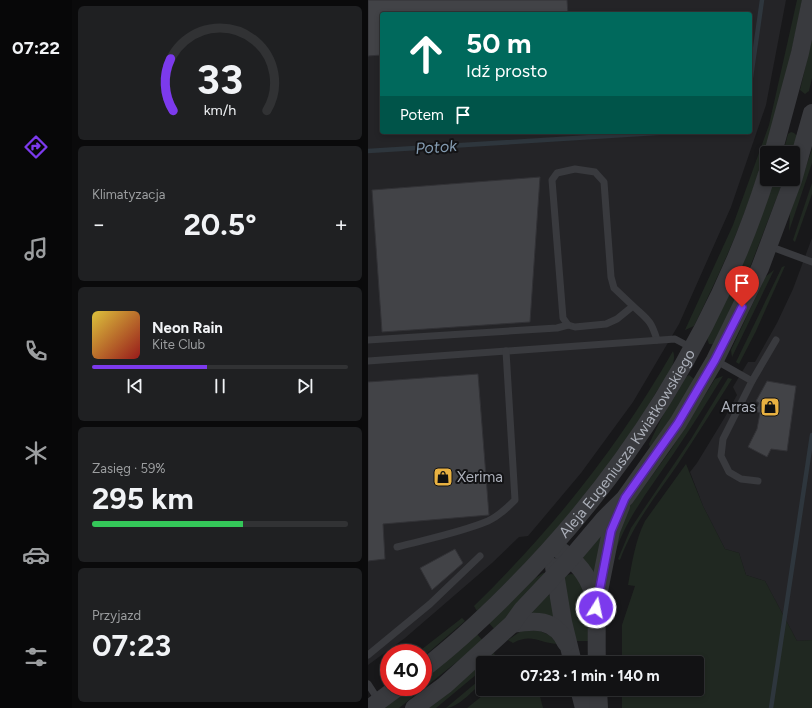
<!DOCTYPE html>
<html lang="pl">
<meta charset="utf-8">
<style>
:root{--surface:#121214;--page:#1f2022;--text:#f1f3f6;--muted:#9c9ea0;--line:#313234;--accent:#7c3aed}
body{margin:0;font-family:Figtree,sans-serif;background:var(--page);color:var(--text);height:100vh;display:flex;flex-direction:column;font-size:15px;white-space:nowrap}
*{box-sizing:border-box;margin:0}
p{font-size:13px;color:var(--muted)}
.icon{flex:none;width:22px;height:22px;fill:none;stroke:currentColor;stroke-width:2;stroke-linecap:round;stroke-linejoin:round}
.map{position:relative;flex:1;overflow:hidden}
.drawer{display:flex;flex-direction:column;gap:6px;padding:6px;background:#0a0a0b;width:296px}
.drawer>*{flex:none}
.top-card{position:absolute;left:12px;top:12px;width:372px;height:122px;border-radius:4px;box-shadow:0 2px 6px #0003,0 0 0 1px var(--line);background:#00695c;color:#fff;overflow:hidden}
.fabs{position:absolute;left:392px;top:146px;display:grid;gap:8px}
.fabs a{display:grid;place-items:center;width:40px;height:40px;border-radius:4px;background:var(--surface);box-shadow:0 2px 6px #0003,0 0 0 1px var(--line);font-size:20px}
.speed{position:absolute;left:12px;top:644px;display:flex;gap:8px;font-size:20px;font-weight:700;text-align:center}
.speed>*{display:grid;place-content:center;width:52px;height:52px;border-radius:50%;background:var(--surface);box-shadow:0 2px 6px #0003,0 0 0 1px var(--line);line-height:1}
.speed .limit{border:6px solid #d22;background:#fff;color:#111}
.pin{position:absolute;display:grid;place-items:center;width:34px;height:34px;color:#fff;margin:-41px -17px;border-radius:50% 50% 50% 0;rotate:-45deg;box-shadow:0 0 4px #0007}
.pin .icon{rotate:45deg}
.me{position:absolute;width:44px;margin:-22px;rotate:10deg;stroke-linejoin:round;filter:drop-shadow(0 0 3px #0008)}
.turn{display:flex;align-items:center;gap:14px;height:84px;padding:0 20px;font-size:18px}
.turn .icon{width:52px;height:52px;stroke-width:2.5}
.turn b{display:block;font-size:28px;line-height:34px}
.then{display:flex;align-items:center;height:38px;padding:0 20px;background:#0003;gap:8px;font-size:15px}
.big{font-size:30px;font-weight:700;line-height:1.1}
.drawer .card{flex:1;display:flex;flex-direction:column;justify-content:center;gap:6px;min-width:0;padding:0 14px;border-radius:6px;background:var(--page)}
.drawer .dial{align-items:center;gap:0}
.dial svg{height:104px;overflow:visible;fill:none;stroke:var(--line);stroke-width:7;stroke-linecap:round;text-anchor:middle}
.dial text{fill:var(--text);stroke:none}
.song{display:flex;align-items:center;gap:12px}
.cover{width:48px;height:48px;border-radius:6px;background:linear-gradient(135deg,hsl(50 70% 55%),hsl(0 70% 35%))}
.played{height:4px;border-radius:2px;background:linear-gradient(90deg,var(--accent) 45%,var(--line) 45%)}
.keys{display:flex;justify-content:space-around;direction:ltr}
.heat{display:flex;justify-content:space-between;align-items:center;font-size:22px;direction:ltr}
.charge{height:6px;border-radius:3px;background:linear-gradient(90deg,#34c759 59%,var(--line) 0)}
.trip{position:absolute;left:108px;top:656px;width:228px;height:40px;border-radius:4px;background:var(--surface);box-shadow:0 2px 6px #0003,0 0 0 1px var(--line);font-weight:700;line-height:40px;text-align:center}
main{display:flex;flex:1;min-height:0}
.dock{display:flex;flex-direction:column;width:72px;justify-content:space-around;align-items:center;background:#070708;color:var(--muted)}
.dock .icon{width:28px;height:28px}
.dock .on{color:var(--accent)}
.dock b{font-size:18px;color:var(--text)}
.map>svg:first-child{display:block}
</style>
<main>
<nav class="dock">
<b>07:22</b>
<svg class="icon on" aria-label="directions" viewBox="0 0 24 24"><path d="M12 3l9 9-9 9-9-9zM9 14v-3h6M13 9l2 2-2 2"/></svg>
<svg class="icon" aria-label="music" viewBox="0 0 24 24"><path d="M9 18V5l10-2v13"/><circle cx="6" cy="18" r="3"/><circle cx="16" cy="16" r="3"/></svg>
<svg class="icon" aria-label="phone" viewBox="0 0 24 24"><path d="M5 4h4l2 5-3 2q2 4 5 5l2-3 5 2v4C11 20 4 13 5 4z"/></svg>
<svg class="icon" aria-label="climate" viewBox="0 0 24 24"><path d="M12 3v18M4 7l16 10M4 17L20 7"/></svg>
<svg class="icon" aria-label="car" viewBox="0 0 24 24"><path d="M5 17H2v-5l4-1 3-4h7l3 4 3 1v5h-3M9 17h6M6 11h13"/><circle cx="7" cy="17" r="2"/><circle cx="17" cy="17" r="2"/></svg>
<svg class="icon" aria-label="filters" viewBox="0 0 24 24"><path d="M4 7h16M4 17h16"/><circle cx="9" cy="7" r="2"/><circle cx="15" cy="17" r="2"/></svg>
</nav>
<section class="drawer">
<div class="card dial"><svg viewBox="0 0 100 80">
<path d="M14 69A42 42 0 1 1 86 69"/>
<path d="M14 69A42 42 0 0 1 12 29" stroke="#7c3aed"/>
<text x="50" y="56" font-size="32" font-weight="700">33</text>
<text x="50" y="72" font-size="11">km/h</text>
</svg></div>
<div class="card"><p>Klimatyzacja</p>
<div class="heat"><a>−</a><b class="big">20.5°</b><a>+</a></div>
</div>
<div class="card">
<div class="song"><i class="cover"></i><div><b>Neon Rain</b><p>Kite Club</p></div></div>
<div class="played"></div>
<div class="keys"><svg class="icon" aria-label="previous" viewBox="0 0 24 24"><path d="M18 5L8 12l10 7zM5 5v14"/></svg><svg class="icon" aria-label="pause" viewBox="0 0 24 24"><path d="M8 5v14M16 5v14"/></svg><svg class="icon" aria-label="next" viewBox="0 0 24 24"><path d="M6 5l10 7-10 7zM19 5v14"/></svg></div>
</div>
<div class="card"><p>Zasięg · 59%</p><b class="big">295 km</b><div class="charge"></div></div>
<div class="card"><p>Przyjazd</p><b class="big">07:23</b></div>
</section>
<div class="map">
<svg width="444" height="708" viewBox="0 0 444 708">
<rect width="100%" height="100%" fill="#18181a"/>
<g fill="#242427" fill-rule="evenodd">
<path d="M0,0H418L398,105L363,207L311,324L265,402L213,473L160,536L151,537L124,563L37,638L0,665ZM14,14H382V132H14Z"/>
<path d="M444,238V640L429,641L397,581L378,575L371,553L357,549L335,506L322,472L329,463L357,417L369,395L365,387L380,362H387L409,323L425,289Z"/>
</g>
<g fill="#202821">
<path d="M429,0H434C422,64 406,128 385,189C369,236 348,281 326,326L317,330L365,225L401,125Z"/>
<path d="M444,38V78L441,91L437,94L432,90Z"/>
<path d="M423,132L426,133L429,136L424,153H415L420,134Z"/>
<path d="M444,149V163L421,231L422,213Z"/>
<path d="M407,179H416L374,288L345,344H341L339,338Z"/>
<path d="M444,183V194L427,242L425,240Z"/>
<path d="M417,266L388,331L371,364L368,362L414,267Z"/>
<path d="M406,270L364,357L363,350L397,277Z"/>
<path d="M305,351C310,365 296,380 289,391C241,472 178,546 109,611L106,606C184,530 251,446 305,351Z"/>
<path d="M321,375L326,379L305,415L282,447L281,444L296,413L318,377Z"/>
<path d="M355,376C339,402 323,428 306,453C283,487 258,518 245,558L248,542L261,507L302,451L347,379Z"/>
<path d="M360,378L364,379C346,408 328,436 310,464C288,496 265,524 252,560L250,559L263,528L323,439Z"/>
<path d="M318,464L335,506L357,549L371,553L378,575L397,581L429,641L444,640V708H254V689H329V663H254V625L267,586L260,585C264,563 267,541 277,521Z"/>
<path d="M238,525L227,575L214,562L215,552Z"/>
<path d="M175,573H177L127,630L121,623L166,579Z"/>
<path d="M203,574L209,575L220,595V641H206L196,576Z"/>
<path d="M179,594L183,597L189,618L169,615L160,611Z"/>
<path d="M94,618L97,621L55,657V653H49Z"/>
<path d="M170,630L183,636L189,644C171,643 164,633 145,643L140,640L153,631Z"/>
<path d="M109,634L115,641L31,708H17L44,687H55V679Z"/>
<path d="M126,653L127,656L122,663H115V669L68,708H60Z"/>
<path d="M115,677V682C105,690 90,708 78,708Z"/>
<path d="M123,689H170L175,708H99Z"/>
</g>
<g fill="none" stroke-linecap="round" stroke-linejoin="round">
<g stroke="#2e363d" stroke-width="4.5">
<path d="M382,84L394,0"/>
<path d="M0,151L304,132"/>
<path d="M403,708L444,435"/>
</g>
</g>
<g fill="#424347" stroke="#323236">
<path d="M0,0H199L200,14H14V55L0,56Z"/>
<path d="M172,177L162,322L14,332L4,190Z"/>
<path d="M110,374L121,515L15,524L17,559L0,561V382Z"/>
<path d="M399,381L428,386L419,451L403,449L399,457L380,447L389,429L392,413L387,411L391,403L388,401Z"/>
<path d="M87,549L95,563L64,590L52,568Z"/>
</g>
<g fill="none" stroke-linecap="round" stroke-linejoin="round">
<g stroke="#393a3e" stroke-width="7">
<path d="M401,246L444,262"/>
<path d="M265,306L249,319L238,324L207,327L200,325L195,318L184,180L189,173L207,169L227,172L236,182L243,277L246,288L265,306C280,320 283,320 289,340"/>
<path d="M0,340L189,328L200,325"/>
<path d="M347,360L384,381L355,439L353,456L361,472L373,479L390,481"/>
<path d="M0,361L307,339L324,348"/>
<path d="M384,381L408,340"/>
<path d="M29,547C59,539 91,533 120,521C131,516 139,508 147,500L138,351"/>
<path d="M0,655L62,604L112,556"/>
<path d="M0,684L11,701"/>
</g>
<g stroke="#393a3e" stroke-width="18">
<path d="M405,153L432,53L443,0"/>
<path d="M193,551C237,581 227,617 229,663"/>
<path d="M186,567L195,622L205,663"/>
<path d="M229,601L243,531L253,506"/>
<path d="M144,624C166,620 187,618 198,643"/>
<path id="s1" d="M55,669C85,646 113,620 140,593C257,477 349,332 399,174"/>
<path d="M211,689L216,708"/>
<path d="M230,689L231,708"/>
<path d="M2,708L30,687"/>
<path d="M46,708L77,685L144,624L154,610L203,558L236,519L257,498L310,423L347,360L392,268L425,180L444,113"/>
</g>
</g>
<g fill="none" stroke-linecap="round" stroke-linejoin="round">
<defs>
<path id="route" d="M228,608L243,531L257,498L310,423L347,360L374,307"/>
</defs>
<use href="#route" stroke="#51269a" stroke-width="10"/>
<use href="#route" stroke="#7c3aed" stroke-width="7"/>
</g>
<defs>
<symbol id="shop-square" viewBox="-11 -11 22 22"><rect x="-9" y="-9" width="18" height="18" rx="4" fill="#e8b141" stroke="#131315"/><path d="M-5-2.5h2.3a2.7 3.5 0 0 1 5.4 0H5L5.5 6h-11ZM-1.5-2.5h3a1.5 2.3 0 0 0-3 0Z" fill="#111"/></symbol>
</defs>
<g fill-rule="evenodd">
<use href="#shop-square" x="391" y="396" width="22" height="22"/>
<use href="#shop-square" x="64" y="466" width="22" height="22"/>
</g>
<g text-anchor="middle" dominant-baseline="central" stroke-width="4" stroke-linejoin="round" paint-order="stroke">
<g font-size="15" fill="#abafb9" stroke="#131315" text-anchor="end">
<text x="388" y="407">Arras</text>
<text x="89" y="477" text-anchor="start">Xerima</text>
</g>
<g font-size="15" fill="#abafb9" stroke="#131315">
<text stroke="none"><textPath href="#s1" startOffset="306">Aleja Eugeniusza Kwiatkowskiego</textPath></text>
</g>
<g font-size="16" font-style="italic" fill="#849cb2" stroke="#131315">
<text transform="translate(68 147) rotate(-4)">Potok</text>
</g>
</g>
</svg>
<div class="fabs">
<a><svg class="icon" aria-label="layers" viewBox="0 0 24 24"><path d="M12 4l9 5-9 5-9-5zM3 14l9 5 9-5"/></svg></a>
</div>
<div class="speed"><div class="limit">40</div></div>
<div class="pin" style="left:374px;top:307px;background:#d93025"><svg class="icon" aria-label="arrive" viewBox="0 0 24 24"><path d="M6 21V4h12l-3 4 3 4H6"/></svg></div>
<svg class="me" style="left:228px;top:608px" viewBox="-20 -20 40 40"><circle r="17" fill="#7c3aed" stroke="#fff" stroke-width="3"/><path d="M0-11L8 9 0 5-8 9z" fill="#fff"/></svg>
<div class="trip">07:23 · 1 min · 140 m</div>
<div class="top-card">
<div class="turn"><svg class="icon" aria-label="ahead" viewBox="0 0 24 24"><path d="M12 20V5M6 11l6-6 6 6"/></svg><div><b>50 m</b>Idź prosto</div></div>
<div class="then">Potem<svg class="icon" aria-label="arrive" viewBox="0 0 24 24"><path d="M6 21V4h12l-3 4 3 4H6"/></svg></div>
</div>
</div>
</main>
